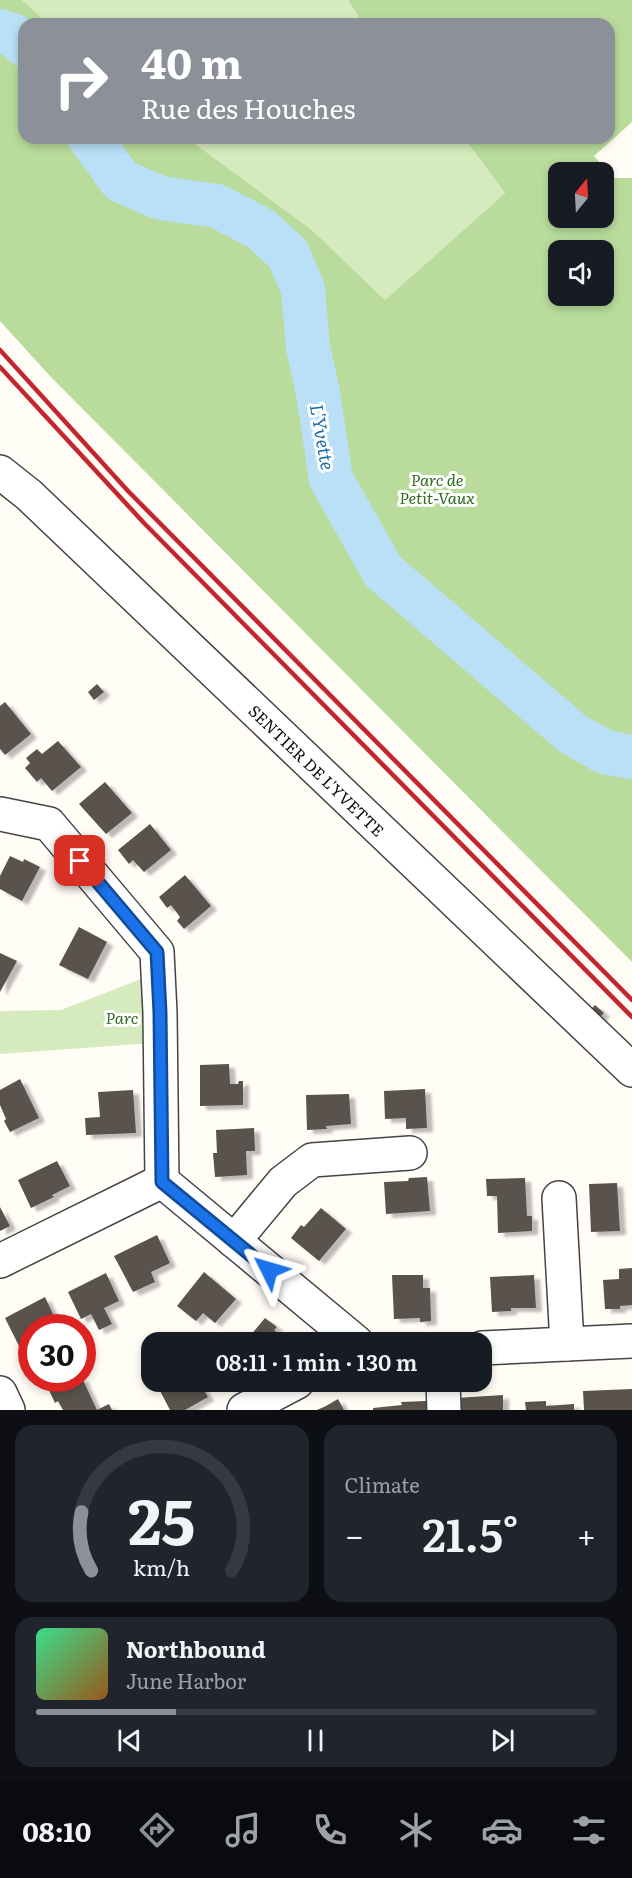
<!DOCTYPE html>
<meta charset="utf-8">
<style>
:root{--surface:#171b24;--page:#20242c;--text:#f1f3f6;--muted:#9ea1a6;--line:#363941;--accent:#8c9099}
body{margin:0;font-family:Literata,serif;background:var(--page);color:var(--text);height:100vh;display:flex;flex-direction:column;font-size:22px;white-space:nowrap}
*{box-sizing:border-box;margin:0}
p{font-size:20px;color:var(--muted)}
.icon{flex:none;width:33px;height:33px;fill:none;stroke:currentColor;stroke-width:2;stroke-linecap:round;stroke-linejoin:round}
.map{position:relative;height:1410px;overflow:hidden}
.panel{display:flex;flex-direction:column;gap:15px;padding:15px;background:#0d0f14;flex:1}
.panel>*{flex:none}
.guide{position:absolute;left:18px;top:18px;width:597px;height:126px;border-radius:18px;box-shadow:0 3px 9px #0003;background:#8c9099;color:#fff;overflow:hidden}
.needle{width:39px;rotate:18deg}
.controls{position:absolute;left:548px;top:162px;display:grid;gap:12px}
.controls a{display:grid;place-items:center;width:66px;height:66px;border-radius:12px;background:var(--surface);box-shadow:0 3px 9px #0003;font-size:30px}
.speed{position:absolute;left:18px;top:1314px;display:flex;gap:12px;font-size:30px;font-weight:700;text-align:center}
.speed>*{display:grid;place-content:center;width:78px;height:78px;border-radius:50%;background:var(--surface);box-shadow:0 3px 9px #0003;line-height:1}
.speed .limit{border:9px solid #d22;background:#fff;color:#111}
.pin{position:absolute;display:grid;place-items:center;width:51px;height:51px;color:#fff;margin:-26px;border-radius:12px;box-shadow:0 3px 9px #0006}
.me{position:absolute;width:66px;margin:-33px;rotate:310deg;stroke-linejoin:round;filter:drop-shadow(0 0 4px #0008)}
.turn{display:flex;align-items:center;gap:21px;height:126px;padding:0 24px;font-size:27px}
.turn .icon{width:78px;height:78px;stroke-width:2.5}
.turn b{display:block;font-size:42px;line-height:51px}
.big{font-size:45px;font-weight:600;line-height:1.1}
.panel .widget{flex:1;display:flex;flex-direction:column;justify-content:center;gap:9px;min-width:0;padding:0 21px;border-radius:18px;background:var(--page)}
.panel .dial{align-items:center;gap:0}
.dial svg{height:156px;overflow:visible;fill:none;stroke:var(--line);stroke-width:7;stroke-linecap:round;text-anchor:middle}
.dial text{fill:var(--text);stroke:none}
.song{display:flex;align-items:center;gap:18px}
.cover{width:72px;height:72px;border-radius:9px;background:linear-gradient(135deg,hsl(150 70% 55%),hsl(30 70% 35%))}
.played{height:6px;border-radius:3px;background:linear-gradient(90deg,var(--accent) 25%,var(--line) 25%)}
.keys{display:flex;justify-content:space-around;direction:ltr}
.heat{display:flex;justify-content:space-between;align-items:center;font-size:33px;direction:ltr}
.panel .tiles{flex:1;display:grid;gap:15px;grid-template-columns:1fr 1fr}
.widget:last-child{grid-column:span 2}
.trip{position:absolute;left:141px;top:1332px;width:351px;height:60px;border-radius:18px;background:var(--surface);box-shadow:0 3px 9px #0003;font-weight:600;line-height:60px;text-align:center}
.tab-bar{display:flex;height:96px;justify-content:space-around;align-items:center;background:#090b0e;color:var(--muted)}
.tab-bar .icon{width:42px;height:42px}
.tab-bar .on{color:var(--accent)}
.tab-bar b{font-size:27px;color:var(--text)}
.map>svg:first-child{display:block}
</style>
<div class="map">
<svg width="632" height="1410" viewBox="0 0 632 1410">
<defs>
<filter id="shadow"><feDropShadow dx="6" dy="4" stdDeviation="1.5" flood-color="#0004"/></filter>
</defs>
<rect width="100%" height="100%" fill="#fffdf5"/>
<g fill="#d5ebbd">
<path d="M22,0H348L363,24H49Z"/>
<path d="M187,138H464L505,193L385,300L312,230Z"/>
<path d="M149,976L153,1043L0,1054V1011L61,1010Z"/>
</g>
<path fill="#b9dc9c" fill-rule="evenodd" d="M0,0H22L49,24H24V138H187L312,230L385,300L505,193L464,138H609V24H363L348,0H632V122L594,156L614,178H632V962L49,375L0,321ZM558,172H603V218H558ZM558,250H603V296H558Z"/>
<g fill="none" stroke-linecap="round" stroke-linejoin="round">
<g stroke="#b9e0f7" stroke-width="44">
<path d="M0,31L15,36L24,45"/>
<path d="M90,138L121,181L161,198L217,206L261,229L288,254L303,289L308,347L318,393L331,479L383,571L573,734L605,752L632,757"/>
</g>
</g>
<g fill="#5a524d" filter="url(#shadow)">
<path d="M97,684L104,692L94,700L88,692Z"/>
<path d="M5,702L31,734L5,755L0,749V706Z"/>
<path d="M58,741L81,767L52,791L41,778L37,782L25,768L30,763L26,758L37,749L42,754Z"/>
<path d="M105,782L132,813L106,834L79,804Z"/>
<path d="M150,824L171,850L144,872L133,860L129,864L118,850Z"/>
<path d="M10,856L23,862L24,859L40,867L22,901L0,889V876Z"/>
<path d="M185,875L211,906L184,929L177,921L180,917L171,905L167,908L159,897Z"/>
<path d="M79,927L107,942L88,979L59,965Z"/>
<path d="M0,953L17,961L0,992Z"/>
<path d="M595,1005L604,1013L597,1020L589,1012Z"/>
<path d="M229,1064L230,1084H238L239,1081H243V1105L200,1106V1065Z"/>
<path d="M20,1079L39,1118L10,1132L4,1121L6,1119L0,1105V1090Z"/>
<path d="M425,1089L427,1128L406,1129V1118L385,1119L384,1091Z"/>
<path d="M133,1090L136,1133L86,1135L85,1118L100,1117L98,1092Z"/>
<path d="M349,1094L351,1124L326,1126L327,1129L307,1130L306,1095Z"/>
<path d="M254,1128L255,1151H246L247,1175L215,1177L213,1153H217L216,1130Z"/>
<path d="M57,1161L70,1186L52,1195L54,1197L31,1208L18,1180Z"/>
<path d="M427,1177L430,1211L386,1214L384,1182L408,1181L409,1178Z"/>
<path d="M525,1178L527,1216H532V1231L498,1233L497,1196H487L486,1179Z"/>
<path d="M617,1183L620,1231L591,1232L589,1184Z"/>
<path d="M0,1207L10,1226L0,1231Z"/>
<path d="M321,1208L346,1229L319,1261L291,1238L301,1225L304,1227Z"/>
<path d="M157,1235L170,1263L151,1272L155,1282L133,1292L114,1256Z"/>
<path d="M632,1268V1305L620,1306V1309H605L603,1280L619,1279V1269Z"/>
<path d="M204,1272L236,1299L215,1323L203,1313L196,1321L177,1306Z"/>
<path d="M106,1273L119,1301L104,1308L112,1324L99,1330L91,1314L81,1319L68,1292Z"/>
<path d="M392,1275H423V1288H430L431,1321L420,1322V1318L394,1319Z"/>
<path d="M534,1275L536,1308H511V1311L492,1312L490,1277Z"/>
<path d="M45,1297L59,1327L32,1328V1340L19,1346L5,1318Z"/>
<path d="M265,1318L277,1327L274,1330L289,1342H245Z"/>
<path d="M62,1378H82L97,1410H63L58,1401L55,1403L47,1386Z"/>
<path d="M174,1382H199L208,1397L185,1410H170L159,1389Z"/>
<path d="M632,1389V1410H584L583,1391Z"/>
<path d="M503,1395V1410H457L456,1398Z"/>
<path d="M338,1399L344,1410H317L326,1406Z"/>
<path d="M426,1401V1410H373V1408L402,1405L401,1402Z"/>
<path d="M546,1401V1406L574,1404V1410H526L525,1402Z"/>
<path d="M109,1404L112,1410H97Z"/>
</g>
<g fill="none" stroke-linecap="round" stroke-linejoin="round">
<defs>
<g id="minor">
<path d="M0,472L29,495L632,1070"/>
<path d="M0,814L49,824L157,952L160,1013L162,1181"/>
<path d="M559,1198L567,1344"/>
<path d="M234,1241L283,1182L312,1160L410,1153"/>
<path d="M0,1261L162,1181L356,1342"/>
<path d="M482,1348L632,1341"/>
<path d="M443,1382L444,1410"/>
<path d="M0,1393L8,1410"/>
<path d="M244,1410L297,1382"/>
</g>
</defs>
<use href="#minor" stroke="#444" stroke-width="36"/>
<use href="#minor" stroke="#fff" stroke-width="33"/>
<g stroke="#c4262e" stroke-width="4.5">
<path d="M0,350L128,491L632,1000"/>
<path d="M0,367L144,523L632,1017"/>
</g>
</g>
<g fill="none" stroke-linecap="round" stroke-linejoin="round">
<defs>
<path id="route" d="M80,861L157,952L160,1013L162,1182L269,1270"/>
</defs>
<use href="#route" stroke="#114b97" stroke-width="15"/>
<use href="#route" stroke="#1a73e8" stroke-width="10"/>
</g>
<g text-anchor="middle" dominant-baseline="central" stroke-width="6" stroke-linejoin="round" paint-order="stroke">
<g font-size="16" font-style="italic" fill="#2f6b1f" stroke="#fff">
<text x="437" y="479">Parc de<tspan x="437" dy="18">Petit-Vaux</tspan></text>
<text x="122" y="1017">Parc</text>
</g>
<g font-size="16" fill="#111" stroke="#fff">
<text transform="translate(317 770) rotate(44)">SENTIER DE L'YVETTE</text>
</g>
<g font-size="18" font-style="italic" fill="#1768a6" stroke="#fff">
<text transform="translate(323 437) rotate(80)">L'Yvette</text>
</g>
</g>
</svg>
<div class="controls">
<a><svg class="needle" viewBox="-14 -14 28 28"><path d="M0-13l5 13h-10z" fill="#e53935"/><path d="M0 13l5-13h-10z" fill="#9ea1a6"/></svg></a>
<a><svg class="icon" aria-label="sound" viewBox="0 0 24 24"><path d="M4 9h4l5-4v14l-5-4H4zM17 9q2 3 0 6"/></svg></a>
</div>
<div class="speed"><div class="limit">30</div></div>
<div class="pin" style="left:80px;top:861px;background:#d93025"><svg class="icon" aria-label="arrive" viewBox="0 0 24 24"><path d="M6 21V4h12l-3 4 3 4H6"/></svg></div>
<svg class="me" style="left:269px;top:1270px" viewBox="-20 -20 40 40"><path d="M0-17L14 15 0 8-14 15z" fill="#1a73e8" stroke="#fff" stroke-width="4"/></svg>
<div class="trip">08:11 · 1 min · 130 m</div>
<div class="guide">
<div class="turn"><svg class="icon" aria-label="right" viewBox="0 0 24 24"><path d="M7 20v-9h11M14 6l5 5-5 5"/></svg><div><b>40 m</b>Rue des Houches</div></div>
</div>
</div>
<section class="panel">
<div class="tiles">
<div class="widget dial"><svg viewBox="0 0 100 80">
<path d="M14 69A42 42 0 1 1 86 69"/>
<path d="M14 69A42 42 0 0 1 9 39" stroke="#8c9099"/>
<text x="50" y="56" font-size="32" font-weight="700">25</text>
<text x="50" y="72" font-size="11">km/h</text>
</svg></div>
<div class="widget"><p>Climate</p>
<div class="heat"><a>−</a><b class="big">21.5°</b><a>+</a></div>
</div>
<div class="widget">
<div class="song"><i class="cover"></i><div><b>Northbound</b><p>June Harbor</p></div></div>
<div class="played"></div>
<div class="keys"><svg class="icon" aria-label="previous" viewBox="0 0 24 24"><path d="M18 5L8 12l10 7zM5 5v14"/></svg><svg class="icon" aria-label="pause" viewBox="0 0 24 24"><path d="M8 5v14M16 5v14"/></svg><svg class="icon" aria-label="next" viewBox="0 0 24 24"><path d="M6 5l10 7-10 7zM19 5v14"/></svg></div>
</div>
</div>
</section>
<nav class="tab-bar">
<b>08:10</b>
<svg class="icon on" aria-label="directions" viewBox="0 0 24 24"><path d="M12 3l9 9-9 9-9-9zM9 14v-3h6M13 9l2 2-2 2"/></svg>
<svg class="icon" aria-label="music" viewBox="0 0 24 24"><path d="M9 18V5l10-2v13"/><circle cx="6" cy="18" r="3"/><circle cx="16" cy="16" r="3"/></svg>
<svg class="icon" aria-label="phone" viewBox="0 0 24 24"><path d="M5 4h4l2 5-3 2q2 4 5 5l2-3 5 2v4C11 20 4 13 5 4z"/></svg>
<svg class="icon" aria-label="climate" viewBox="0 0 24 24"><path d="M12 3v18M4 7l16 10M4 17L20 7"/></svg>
<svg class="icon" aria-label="car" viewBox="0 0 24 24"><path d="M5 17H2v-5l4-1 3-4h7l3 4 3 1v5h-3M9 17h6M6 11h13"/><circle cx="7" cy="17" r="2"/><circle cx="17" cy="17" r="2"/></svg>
<svg class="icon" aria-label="filters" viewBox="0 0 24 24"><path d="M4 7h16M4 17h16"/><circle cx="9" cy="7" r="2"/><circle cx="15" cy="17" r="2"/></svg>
</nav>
